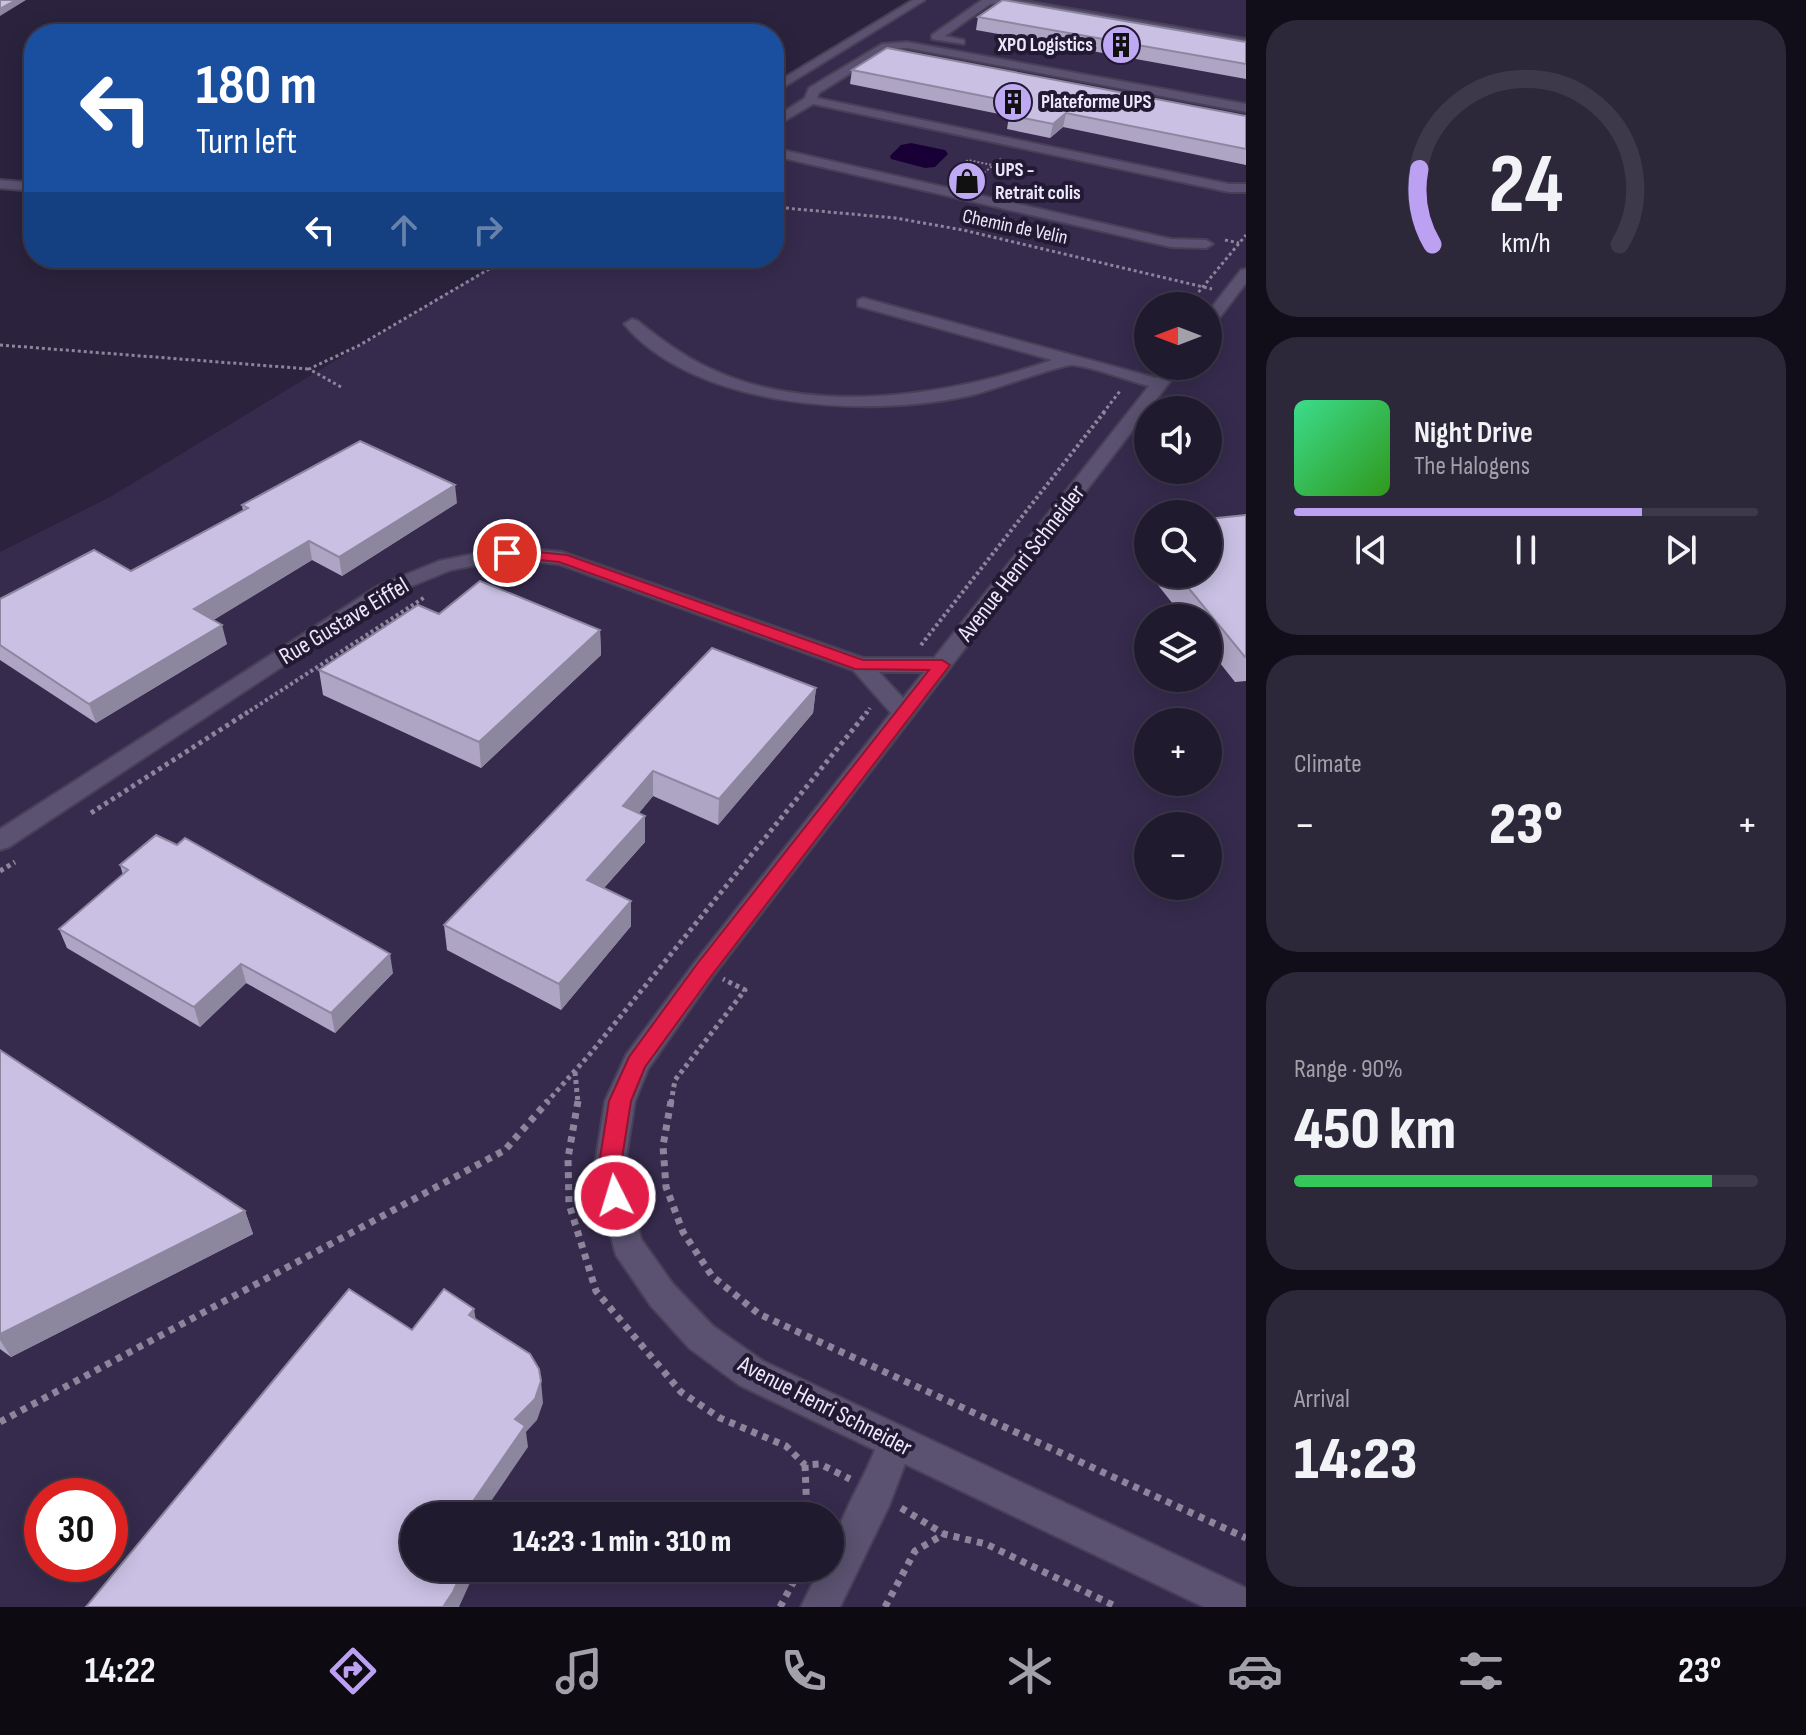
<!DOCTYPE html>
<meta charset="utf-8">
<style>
:root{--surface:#201a2e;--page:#2d273a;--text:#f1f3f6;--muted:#a2a1aa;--line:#3d384a;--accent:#bca0f2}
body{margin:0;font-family:"Sofia Sans Condensed",sans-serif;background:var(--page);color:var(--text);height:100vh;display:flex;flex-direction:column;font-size:30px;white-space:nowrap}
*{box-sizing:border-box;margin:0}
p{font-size:26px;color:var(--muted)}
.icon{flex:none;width:44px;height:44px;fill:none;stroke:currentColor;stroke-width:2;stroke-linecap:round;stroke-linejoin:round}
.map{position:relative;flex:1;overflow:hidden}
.details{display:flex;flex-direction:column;gap:20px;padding:20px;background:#120e19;width:560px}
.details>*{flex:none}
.hud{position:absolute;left:24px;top:24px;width:760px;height:244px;border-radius:32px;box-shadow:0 4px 20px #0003,0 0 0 2px var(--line);background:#1a4fa0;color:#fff;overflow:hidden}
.needle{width:52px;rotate:270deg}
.tools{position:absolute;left:1134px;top:292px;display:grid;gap:16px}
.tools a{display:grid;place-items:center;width:88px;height:88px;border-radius:50%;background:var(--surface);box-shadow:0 4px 20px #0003,0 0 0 2px var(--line);font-size:40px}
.speed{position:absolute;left:24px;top:1478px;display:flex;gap:16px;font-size:40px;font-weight:700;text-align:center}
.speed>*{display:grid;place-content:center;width:104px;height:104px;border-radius:50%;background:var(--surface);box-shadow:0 4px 20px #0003,0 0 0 2px var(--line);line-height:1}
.speed .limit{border:12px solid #d22;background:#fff;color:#111}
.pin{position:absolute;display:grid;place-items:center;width:68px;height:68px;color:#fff;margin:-34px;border:4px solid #fff;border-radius:50%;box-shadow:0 2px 8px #0007}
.me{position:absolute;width:88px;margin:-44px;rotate:355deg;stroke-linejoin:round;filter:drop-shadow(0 0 6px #0008)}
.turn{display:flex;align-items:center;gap:28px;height:168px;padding:0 40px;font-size:36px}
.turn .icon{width:104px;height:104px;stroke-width:2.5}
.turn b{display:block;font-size:56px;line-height:68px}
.lanes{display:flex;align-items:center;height:76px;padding:0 40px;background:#0003;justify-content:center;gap:40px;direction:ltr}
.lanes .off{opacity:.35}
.big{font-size:60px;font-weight:800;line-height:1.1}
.details .card{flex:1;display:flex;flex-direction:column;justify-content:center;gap:12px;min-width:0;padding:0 28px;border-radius:32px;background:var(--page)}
.details .dial{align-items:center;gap:0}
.dial svg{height:208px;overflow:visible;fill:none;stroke:var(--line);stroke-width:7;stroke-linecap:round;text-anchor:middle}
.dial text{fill:var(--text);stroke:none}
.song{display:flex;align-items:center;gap:24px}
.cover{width:96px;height:96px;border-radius:12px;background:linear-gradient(135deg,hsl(150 70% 55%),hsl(110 70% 35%))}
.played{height:8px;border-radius:4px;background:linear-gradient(90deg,var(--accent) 75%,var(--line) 75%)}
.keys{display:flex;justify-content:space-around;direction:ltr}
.heat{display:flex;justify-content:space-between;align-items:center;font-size:44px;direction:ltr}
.charge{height:12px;border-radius:6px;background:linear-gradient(90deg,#34c759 90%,var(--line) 0)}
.trip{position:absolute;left:400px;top:1502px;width:444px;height:80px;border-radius:40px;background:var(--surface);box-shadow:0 4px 20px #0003,0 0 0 2px var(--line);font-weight:800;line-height:80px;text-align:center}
.tab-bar{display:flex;height:128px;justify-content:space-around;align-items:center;background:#0d0a12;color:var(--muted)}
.tab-bar .icon{width:56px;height:56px}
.tab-bar .active{color:var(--accent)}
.tab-bar b{font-size:36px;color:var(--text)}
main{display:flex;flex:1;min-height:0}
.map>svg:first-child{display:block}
</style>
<main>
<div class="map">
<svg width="1246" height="1607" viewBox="0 0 1246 1607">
<rect width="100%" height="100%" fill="#2b233e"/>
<path fill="#362b4d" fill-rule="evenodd" d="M929,0H1246V1607H0V552L110,497L505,258H774V94ZM1148,306H1208V366H1148ZM1148,410H1208V470H1148ZM1148,514H1208V574H1148ZM1148,618H1208V678H1148ZM1148,722H1208V782H1148ZM1148,826H1208V886H1148ZM42,1496H110V1564H42ZM414,1516H830V1568H414Z"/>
<path fill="#180037" d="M911,143L945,150L948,154L935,167L925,168L891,159L890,156L901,145Z"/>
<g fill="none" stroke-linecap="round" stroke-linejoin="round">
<defs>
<g id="minor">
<path d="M913,0H925L774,93V84Z"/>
<path d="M982,0H1019L1246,39V45L999,3L990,4L945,36L964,40V44L932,39V35Z"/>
<path d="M907,42L1246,104V112L907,48L889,49L819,93L817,98L1229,184H1246V192H1229L813,104L774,127V118L805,98L809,88L882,44Z"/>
<path d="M774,148L1171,239L1206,240L1213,244L1206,248L1171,247L774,156Z"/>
<path d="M0,180L34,183V191L0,188Z"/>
<path d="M1246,269V283L1214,325L1208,327V312L1241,270Z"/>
<path d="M863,298L1156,378L1165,366H1182L713,976L648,1069L635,1101L624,1171L641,1239L673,1284L713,1326L763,1361L1246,1588V1607H1204L905,1464L889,1506L840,1607H801L820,1568H830C830,1530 861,1486 875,1450L739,1385L689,1348L651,1306L616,1255L594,1171L605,1101L626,1055L695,962L891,713L853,670L559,564L507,559L451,570L392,594L9,847L0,850V829L378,586L439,561L507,547L562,552L863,658H934L1149,386C1125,380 1098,368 1073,365C1062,364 988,392 968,396C868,418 695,409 624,324L632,319L638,321C660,339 683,356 709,368C811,417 950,396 1052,360L858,306V300ZM879,672H924L903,698Z"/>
</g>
</defs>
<use href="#minor" stroke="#484057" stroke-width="4"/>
<g stroke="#8c859c" stroke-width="2" stroke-dasharray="2 2" stroke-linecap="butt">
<path d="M963,164L968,160L992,165"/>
<path d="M984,180L986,179L979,177L1002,158"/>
</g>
<g stroke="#8c859c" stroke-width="3" stroke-dasharray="3 3" stroke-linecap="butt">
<path d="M983,181L984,178"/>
<path d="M774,207L895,218L963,230L1212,289"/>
<path d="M1225,240L1239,243"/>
<path d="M1187,306L1246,235"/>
<path d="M0,345L309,369"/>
<path d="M341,387L309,369L358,346L508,258"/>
<path d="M1103,413L1120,391"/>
</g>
<g stroke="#8c859c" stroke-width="4" stroke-dasharray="3 3" stroke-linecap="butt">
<path d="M921,645L1105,411"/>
<path d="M245,714L425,597"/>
<path d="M866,714L870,708"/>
</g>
<g stroke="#8c859c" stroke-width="5" stroke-dasharray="4 4" stroke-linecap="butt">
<path d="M91,813L248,712"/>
<path d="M0,871L15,862"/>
<path d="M575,1072L578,1103"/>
<path d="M546,1103L590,1054L867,712"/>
<path d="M671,1103L675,1080L745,990L723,979"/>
</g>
<g stroke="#8c859c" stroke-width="7" stroke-dasharray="6 6" stroke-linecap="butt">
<path d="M578,1101L568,1158L569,1204L596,1291L681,1392L720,1418L786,1446L805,1465L820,1464L850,1479"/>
<path d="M671,1101L663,1146L666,1187L683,1232L712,1276L759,1314L1246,1538"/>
<path d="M0,1422L505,1150L548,1101"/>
<path d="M805,1465L807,1516"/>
<path d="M901,1508L944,1534L986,1544L1117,1607"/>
<path d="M780,1607L801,1568"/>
<path d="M885,1607L915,1551L944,1534"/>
</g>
<use href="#minor" fill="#5a5270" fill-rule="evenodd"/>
</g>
<g fill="#ada5c3">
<path d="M978,17L1246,42V79L976,30Z"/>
<path d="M852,70L1246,116V165L1063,127L1050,138L1007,129L1009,116L850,84Z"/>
<path d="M457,503L342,576L312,560L213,620L227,644L96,723L0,660V599L131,571L243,511L242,505Z"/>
<path d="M1246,515V681L1235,682L1208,648V618H1184L1150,575V574H1208Z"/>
<path d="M439,614L600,630L601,655L481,768L323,695L319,670Z"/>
<path d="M712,648L816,688L813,713L718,825L653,796L639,813L645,842L604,888L631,926L561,1010L447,950L444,925Z"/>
<path d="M120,865L393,973L335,1033L246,983L200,1027L67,948L59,929L123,875Z"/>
<path d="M0,1050L245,1211L253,1234L11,1357L0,1349Z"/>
</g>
<g fill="#8d869f">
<path d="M16,0H26L0,16V9Z"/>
<path d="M1066,113L1063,127L1050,138L1053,124Z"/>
<path d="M455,485L457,503L342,576L339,557Z"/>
<path d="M309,541L312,560L199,629L194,609Z"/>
<path d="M222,625L227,644L96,723L89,704Z"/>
<path d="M600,630L601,655L481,768L479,742Z"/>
<path d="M816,688L813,713L718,825L719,799Z"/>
<path d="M653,771V796L623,832V806Z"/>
<path d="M645,816V842L588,905L587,880Z"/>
<path d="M631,901V926L561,1010L559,984Z"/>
<path d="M390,954L393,973L335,1033L331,1013Z"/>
<path d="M241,964L246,983L200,1027L194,1007Z"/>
<path d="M245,1211L253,1234L11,1357L0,1340V1334Z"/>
<path d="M474,1309L478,1332L469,1315Z"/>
<path d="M541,1381L543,1403L537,1420L526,1432L528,1447L481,1516L474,1500L515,1419Z"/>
<path d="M464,1568H480L469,1585L459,1607H443Z"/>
</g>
<g fill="#c9c0e3" stroke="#8d869f" stroke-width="2">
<path d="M0,0H16L0,9Z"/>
<path d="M1003,0L1246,42V64L978,17Z"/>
<path d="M887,48L1246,116V149L1066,113L1053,124L1009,115L1023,104L852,70Z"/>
<path d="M360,441L455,485L339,557L309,541L194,609L222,625L89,704L0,645V599L94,550L131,571L248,508L242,505Z"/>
<path d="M1246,515V657H1245L1177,574H1208V519Z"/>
<path d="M480,581L600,630L479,742L319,670L418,605L439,614Z"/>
<path d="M712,648L816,688L719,799L653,771L623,806L645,816L587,880L631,901L559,984L444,925Z"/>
<path d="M156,835L177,845L185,838L390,954L331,1013L241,964L194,1007L59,929L128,870L120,865Z"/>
<path d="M0,1050L245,1211L0,1334Z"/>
<path d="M349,1289L412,1330L444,1289L474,1309L469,1315L530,1354L539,1369L541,1381L535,1399L515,1419L525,1426L474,1500L497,1516H414V1568H464L453,1592L443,1607H86Z"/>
</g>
<path fill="#e11d48" stroke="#92132f" stroke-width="2" d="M507,549L567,555L863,660H942L950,665L712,975L645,1067L631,1101L620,1171L627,1196L623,1203L615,1206L607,1203L598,1171L609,1101L629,1057L697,964L929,670L855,669L559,562L502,556V550Z"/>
<defs>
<symbol id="building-disc" viewBox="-11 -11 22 22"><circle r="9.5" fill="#bfa9f4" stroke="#221933"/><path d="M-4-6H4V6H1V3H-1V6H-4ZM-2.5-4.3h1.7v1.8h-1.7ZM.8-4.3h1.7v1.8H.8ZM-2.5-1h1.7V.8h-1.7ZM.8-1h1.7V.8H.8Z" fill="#111"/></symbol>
<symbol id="shop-disc" viewBox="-11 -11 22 22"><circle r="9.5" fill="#bfa9f4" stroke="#221933"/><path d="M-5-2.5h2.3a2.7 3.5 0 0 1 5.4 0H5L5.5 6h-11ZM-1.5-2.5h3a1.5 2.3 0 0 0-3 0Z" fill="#111"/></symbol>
</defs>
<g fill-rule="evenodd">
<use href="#building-disc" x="1099" y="23" width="44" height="44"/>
<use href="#building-disc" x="991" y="80" width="44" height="44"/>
<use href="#shop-disc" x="945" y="159" width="44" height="44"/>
</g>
<g text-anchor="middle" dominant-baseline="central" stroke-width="8" stroke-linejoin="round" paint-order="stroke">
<g font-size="20" font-weight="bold" fill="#ece7fa" stroke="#221933" text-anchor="start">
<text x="1093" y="45" text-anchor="end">XPO Logistics</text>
<text x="1041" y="102">Plateforme UPS</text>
<text x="995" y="170">UPS -<tspan x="995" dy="23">Retrait colis</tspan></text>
</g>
<g font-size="20" fill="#ece7fa" stroke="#221933">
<text transform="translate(1015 227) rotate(12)">Chemin de Velin</text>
</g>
<g font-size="24" fill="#ece7fa" stroke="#221933">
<text transform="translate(1021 563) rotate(-52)">Avenue Henri Schneider</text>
<text transform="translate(344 621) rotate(-31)">Rue Gustave Eiffel</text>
<text transform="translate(825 1406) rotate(27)">Avenue Henri Schneider</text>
</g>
</g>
</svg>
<div class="tools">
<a><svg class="needle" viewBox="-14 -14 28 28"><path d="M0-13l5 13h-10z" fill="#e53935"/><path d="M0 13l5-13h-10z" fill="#a2a1aa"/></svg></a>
<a><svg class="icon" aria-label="sound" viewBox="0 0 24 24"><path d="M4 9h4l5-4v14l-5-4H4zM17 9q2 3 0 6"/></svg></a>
<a><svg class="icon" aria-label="search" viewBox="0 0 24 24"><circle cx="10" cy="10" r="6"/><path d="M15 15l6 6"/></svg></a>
<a><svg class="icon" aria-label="layers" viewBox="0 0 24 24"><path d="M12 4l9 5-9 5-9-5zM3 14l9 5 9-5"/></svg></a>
<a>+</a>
<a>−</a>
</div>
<div class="speed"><div class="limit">30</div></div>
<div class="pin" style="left:507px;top:553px;background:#d93025"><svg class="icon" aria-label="arrive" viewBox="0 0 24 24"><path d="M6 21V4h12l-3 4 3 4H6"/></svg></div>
<svg class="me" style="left:615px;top:1196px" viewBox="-20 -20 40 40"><circle r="17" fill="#e11d48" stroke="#fff" stroke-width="3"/><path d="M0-11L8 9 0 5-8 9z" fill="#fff"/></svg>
<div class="trip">14:23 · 1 min · 310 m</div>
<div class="hud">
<div class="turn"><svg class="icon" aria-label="left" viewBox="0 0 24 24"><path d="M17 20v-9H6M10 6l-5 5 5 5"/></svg><div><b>180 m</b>Turn left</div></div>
<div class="lanes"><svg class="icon" aria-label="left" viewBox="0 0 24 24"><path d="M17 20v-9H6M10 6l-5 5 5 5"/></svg><svg class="icon off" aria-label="ahead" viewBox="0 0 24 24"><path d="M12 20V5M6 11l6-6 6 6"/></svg><svg class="icon off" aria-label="right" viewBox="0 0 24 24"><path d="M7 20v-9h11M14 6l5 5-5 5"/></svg></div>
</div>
</div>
<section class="details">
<div class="card dial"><svg viewBox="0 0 100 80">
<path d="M14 69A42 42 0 1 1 86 69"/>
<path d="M14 69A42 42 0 0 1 9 40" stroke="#bca0f2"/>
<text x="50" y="56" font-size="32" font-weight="700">24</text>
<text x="50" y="72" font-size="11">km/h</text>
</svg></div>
<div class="card">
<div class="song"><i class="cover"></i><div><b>Night Drive</b><p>The Halogens</p></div></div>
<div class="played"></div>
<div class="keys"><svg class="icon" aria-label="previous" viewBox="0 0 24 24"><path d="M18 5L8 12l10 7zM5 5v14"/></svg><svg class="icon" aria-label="pause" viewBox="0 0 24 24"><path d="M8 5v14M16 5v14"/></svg><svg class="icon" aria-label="next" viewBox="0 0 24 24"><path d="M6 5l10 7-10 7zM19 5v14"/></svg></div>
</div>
<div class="card"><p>Climate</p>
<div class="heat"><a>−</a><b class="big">23°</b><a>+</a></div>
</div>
<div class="card"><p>Range · 90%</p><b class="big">450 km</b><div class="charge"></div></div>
<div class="card"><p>Arrival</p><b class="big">14:23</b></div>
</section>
</main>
<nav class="tab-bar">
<b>14:22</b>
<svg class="icon active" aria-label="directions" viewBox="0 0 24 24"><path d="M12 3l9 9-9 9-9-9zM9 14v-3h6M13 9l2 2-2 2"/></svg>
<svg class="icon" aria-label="music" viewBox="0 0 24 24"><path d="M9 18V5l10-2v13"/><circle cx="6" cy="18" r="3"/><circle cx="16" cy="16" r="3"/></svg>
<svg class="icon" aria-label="phone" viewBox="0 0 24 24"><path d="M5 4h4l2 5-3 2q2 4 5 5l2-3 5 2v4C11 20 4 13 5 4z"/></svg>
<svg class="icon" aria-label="climate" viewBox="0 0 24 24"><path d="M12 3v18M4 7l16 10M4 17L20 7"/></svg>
<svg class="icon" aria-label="car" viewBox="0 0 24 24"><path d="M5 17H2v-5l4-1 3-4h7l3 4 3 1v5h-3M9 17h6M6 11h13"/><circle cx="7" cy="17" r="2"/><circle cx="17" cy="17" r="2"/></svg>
<svg class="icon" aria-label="filters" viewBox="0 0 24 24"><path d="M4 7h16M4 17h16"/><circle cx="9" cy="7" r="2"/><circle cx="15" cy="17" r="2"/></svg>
<b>23°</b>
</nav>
